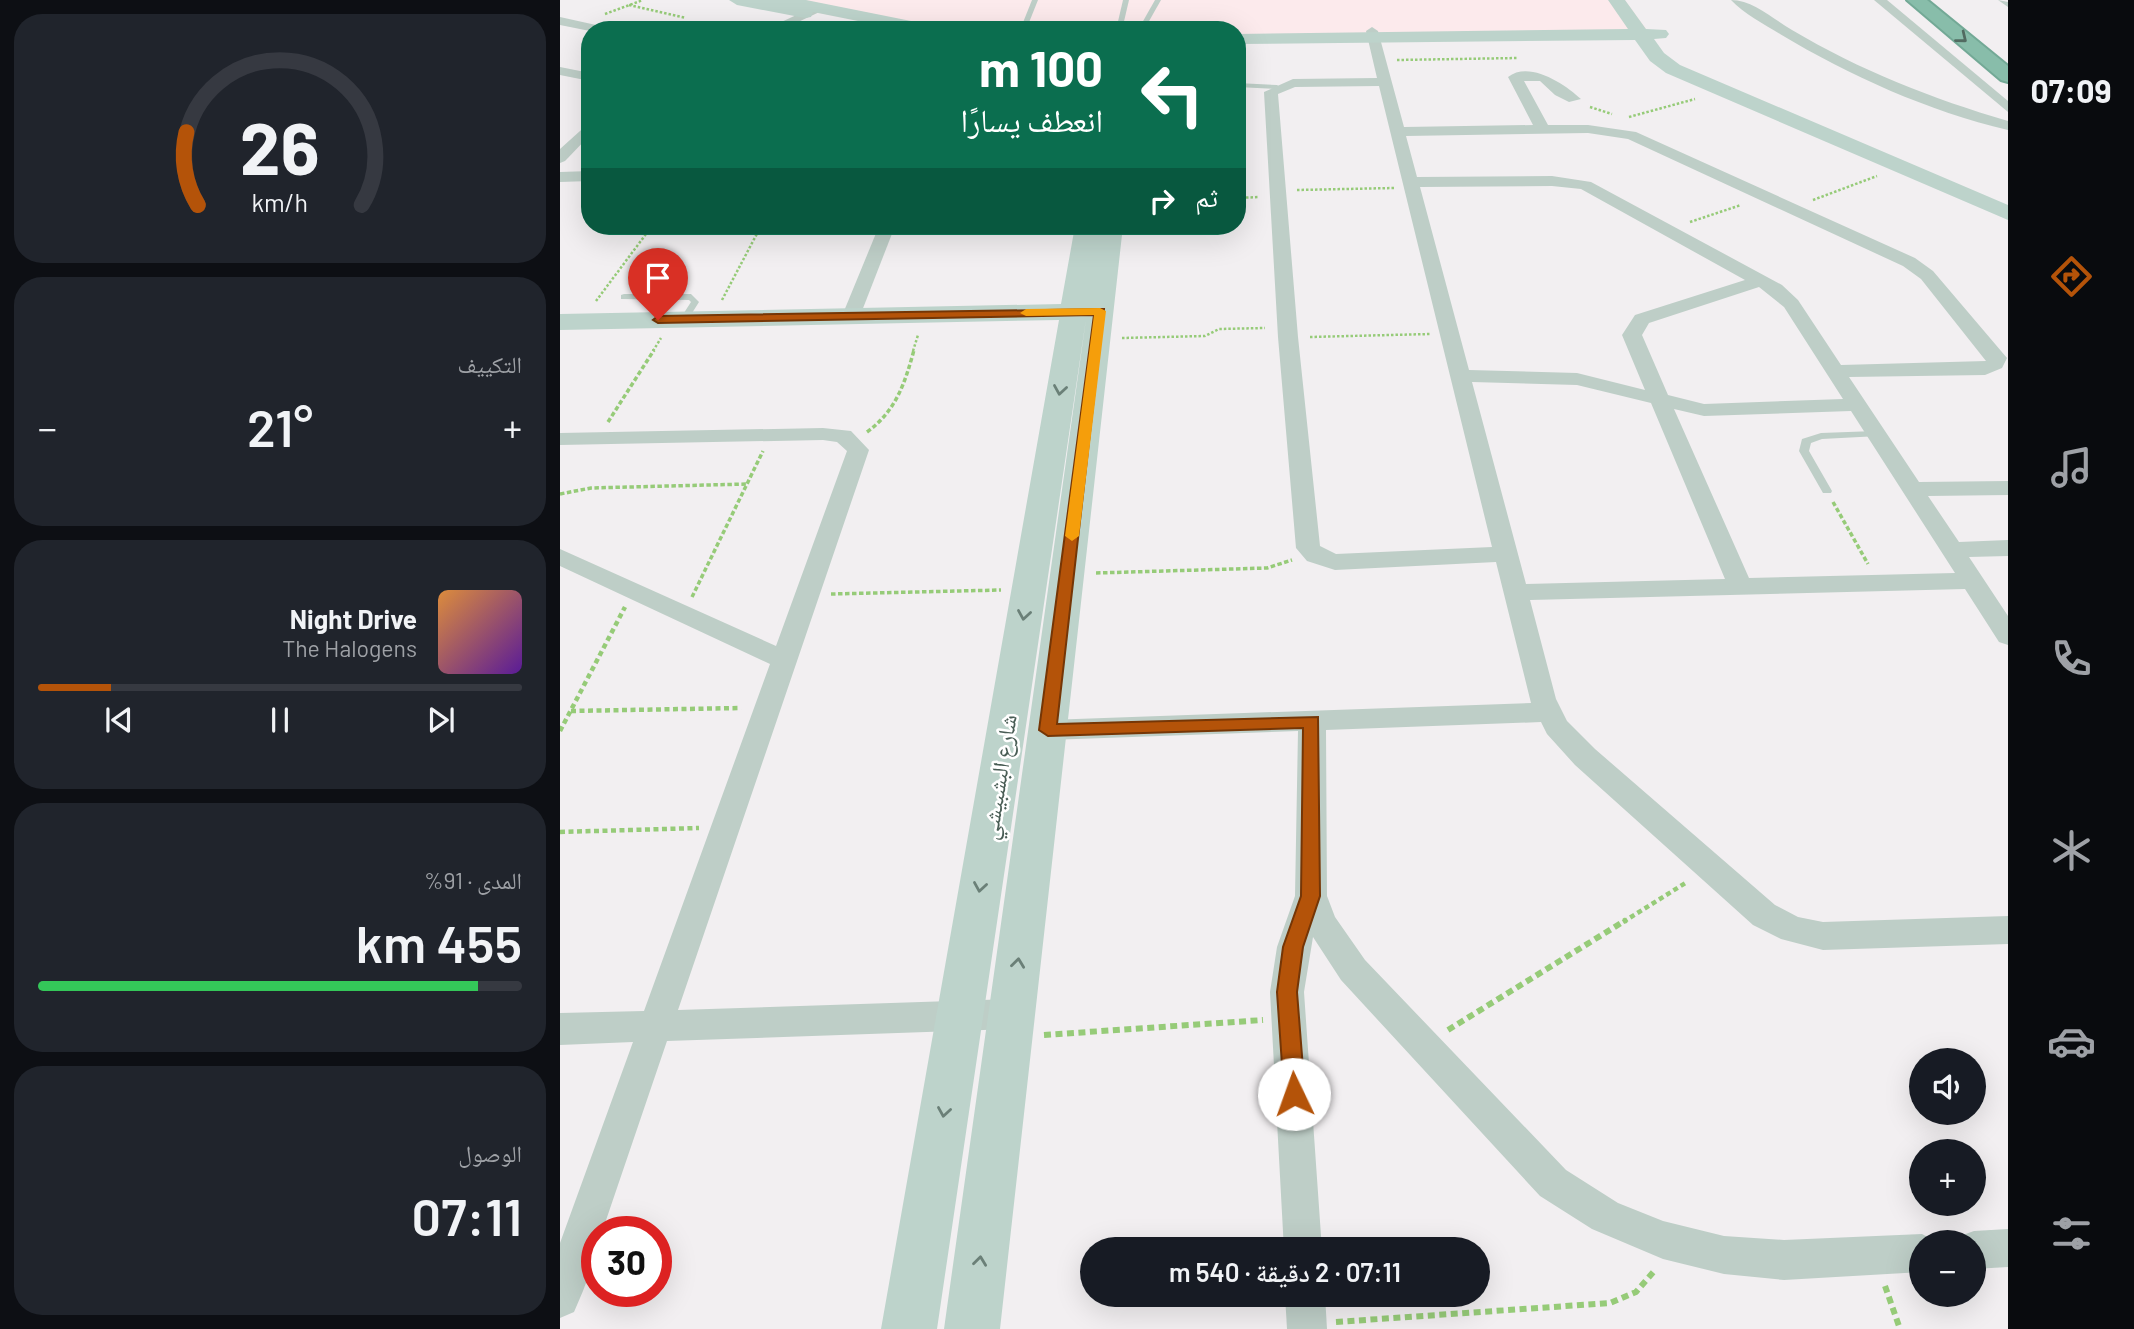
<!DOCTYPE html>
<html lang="ar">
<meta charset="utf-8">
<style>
:root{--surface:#171b24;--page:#20242c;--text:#f1f3f6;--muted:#9ea1a6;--line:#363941;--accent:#b45309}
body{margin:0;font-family:Barlow,"Noto Naskh Arabic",sans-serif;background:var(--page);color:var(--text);direction:rtl;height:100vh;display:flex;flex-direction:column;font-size:26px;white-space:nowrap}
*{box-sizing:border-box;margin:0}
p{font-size:23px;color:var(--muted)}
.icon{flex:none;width:38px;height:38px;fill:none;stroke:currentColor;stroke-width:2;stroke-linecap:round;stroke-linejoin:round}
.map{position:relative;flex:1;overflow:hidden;direction:ltr}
.drawer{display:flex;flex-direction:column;gap:14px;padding:14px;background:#0d0f14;width:560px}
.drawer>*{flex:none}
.guide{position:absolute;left:21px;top:21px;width:665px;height:214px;border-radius:28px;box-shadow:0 7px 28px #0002;direction:rtl;background:#0b6e4f;color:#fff;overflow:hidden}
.tools{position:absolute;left:1349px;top:1048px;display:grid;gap:14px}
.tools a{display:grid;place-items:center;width:77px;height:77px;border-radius:50%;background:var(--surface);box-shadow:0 7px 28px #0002;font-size:35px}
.speed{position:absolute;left:21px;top:1216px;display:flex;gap:14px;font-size:35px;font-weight:700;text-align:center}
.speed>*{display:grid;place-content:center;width:91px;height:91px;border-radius:50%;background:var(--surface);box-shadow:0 7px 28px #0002;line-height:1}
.speed .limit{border:10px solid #d22;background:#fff;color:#111}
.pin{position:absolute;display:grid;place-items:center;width:60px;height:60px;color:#fff;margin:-72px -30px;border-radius:50% 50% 50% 0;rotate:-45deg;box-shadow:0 0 7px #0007}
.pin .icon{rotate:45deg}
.me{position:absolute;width:77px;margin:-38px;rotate:357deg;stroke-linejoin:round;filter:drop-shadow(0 0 5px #0008)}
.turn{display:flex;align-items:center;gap:24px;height:147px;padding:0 28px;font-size:32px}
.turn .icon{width:91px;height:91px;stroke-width:2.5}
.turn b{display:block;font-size:49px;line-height:60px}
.then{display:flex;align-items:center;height:66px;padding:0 28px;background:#0003;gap:14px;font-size:26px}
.big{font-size:52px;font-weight:600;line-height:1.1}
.drawer .tile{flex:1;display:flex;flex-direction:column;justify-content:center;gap:10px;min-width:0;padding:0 24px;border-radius:28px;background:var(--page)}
.drawer .dial{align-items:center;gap:0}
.dial svg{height:182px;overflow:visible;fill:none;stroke:var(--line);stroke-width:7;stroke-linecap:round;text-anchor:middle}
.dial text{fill:var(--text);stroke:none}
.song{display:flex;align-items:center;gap:21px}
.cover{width:84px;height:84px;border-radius:10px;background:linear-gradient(135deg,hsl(30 70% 55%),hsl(270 70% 35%))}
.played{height:7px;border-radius:4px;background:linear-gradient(90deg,var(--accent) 15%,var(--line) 15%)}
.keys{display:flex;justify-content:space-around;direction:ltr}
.heat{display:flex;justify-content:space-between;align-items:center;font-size:38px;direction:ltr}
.charge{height:10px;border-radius:5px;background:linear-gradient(90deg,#34c759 91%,var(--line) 0)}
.trip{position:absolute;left:520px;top:1237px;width:410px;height:70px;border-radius:35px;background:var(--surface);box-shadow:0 7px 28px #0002;font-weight:600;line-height:70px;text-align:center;direction:rtl}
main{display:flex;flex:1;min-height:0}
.dock{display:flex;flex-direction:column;width:126px;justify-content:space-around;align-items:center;background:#090b0e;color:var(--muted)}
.dock .icon{width:49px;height:49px}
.dock .active{color:var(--accent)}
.dock b{font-size:32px;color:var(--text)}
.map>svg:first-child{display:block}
</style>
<main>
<nav class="dock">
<b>07:09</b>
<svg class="icon active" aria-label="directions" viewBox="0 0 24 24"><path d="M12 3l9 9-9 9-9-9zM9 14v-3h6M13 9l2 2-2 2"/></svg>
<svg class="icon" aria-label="music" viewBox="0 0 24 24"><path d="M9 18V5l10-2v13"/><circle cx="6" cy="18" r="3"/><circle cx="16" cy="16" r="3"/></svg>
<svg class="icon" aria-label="phone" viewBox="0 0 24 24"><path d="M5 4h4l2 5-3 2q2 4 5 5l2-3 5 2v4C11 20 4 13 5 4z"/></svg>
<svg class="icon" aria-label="climate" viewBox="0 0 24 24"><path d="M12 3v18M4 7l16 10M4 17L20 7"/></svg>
<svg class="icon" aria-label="car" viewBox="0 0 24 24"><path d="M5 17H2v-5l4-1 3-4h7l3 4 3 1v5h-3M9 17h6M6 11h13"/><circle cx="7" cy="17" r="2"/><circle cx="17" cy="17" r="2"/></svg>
<svg class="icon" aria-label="filters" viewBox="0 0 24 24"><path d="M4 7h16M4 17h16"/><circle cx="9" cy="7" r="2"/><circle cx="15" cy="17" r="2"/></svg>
</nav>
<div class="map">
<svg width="1448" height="1329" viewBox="0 0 1448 1329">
<rect width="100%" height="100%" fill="#f2eff1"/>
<path fill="#fceaec" d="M194,0H1065L1088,31L677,36V30H342Z"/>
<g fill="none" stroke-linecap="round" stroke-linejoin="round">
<defs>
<path id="highway" d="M1347,0H1367L1448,66V82L1441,80Z"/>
</defs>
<use href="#highway" stroke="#73a996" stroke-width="4"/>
<g stroke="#96cb78" stroke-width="2.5" stroke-dasharray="2.5 2" stroke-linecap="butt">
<path d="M69,5L126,18"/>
<path d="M45,14L83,0"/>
<path d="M837,60L957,58"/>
<path d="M1030,107L1052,114"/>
<path d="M1069,117L1135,99"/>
<path d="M737,190L834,188"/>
<path d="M677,198L699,197"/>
<path d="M1253,200L1317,176"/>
<path d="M1130,222L1181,205"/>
<path d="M162,300L201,226"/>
<path d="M36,301L92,226"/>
<path d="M750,337L870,334"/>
<path d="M562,338L645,336L659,329L705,328"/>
<path d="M93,351L101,338"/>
<path d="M353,351L358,335"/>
</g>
<g stroke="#96cb78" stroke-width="3.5" stroke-dasharray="4.5 2.5" stroke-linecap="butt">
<path d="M48,422L94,350"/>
<path d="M307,432C336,411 345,383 354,350"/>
<path d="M0,494L31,488L187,484"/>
<path d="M1273,502L1308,564"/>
<path d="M536,573L707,568L732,560"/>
<path d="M271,594L441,590"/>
<path d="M132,597L203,451"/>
</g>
<g stroke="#96cb78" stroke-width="4.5" stroke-dasharray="5 3.5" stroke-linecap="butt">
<path d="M11,711L181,708"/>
<path d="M0,731L65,607"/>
<path d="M0,832L139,828"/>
<path d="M1063,922L1127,882"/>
</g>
<g stroke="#96cb78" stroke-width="6" stroke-dasharray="7 4.5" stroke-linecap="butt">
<path d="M888,1030L1066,920"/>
<path d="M484,1035L703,1020"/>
<path d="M1325,1286L1340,1329"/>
<path d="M776,1322L1050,1303L1076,1292L1096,1269"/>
</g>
<g fill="#becec7" fill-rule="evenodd">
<path d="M472,0H478L466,30H460Z"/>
<path d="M563,0H569L562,30H556Z"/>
<path d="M595,0H601L584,30H578Z"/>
<path d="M1438,0L1448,2V7Z"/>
<path d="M677,83L717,85L720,87L717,89L677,87Z"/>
<path d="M64,294H131L139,302L127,321L124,322L120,319L131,302L129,300L61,299V295Z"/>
<path d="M1315,431L1320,434L1319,436L1262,439L1251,443L1249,451L1272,491L1271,493H1263L1239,451L1242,439L1261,433Z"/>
</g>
<g fill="#becec7" fill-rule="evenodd">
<path d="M1171,0C1193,0 1213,19 1232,30C1299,70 1373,99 1448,121V130C1368,111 1290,76 1220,34C1204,24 1184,14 1171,0Z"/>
<path d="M1314,0H1327L1448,101V112Z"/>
<path d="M258,5L268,8L221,30H204Z"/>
<path d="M0,17L45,27L47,30L30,31L0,25Z"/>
<path d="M149,21L153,22V28L130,30Z"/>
<path d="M812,27L818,31L844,127L973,125L948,77C969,60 1005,84 1021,99L1009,102L995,95L980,81H964L988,125H1028L1076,132L1355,258L1373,271L1447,358L1442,368L1425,375L1289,377L1359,482L1448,481V495L1368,496L1399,542L1448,540V556L1409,557L1448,616V645L1439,642L1405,589L970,600L996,699L1007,721L1035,749L1215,905L1238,917L1263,922L1448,916V944L1263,950L1221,939L1193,925L1015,765L987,734L981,722L766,730L767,896L775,917L805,960L1006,1170L1058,1203L1103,1221L1164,1236L1224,1240L1362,1234L1377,1242H1362V1272L1224,1280L1164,1274L1103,1259L1032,1229L980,1196L781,980L753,937L744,992L762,1250H724L710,992L717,947L735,896L738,731L488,740L478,737L474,730L478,723L488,720L971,703L936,562L775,570L747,561L736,548L718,337L704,92L733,79L817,78L806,31ZM819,86L932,547L776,554L760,546L738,337L718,94L735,87ZM1028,133L1068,139L1343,266L1361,279L1426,361L1281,365L1238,300L1222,285L1031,182L992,176L857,177L846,136ZM992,186L1021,189L1185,280L1075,315L1062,335L1085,390L1017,373L909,370L860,187ZM1199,287L1224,307L1283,399L1144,404L1108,395L1082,335L1089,323ZM912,382L1017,385L1091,403L1165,579L966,584ZM1114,409L1144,416L1291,411L1395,573L1189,578Z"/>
<path d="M0,67L30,73V81L0,75Z"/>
<path d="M30,122V135L5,161L0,163V149Z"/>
<path d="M30,171V181L0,182V172Z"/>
<path d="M319,226H335L300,316L298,320H284L282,316Z"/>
<path d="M263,428L291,431L309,450L118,1010L452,999L464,1003L469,1014L464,1025L452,1029L107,1041L42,1232H37C37,1259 25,1287 14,1312L0,1318V1243L73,1042L0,1045V1013L84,1011L210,664L0,566V549L216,646L287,451L277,442L263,440L0,445V433Z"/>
<path d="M1448,1229V1267L1414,1269V1242H1398L1400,1236L1414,1231Z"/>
<path d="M725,1295H765L767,1329H727Z"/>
</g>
<g fill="#bdd3cb" fill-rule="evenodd">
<path d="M169,0H246L371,25L380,30H343L253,12L251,17L245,18L177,5Z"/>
<path d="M1048,0H1065L1086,29L1106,30L1109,34L1106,38L1094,39L1104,53L1120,65L1448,205V220L1106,73L1090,61L1075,40L677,44V34L1068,29Z"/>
<path d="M515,226H539L527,303L539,226H563L440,1329H384L526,319L377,1329H321L499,320L0,330V314L501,304Z"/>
</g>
<use href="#highway" fill="#88bdaa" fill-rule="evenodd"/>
</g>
<defs><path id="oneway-chevron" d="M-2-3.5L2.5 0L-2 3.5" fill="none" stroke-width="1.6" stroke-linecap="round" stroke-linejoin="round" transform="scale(1.75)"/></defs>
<use stroke="#526b61" href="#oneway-chevron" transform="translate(1402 38) rotate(39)"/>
<g stroke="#6b8078">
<use href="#oneway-chevron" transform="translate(500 390) rotate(99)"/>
<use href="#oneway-chevron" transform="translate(464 615) rotate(99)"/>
<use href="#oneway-chevron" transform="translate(420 887) rotate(99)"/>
<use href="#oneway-chevron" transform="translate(458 963) rotate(-83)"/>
<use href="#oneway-chevron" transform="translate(384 1112) rotate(99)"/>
<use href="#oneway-chevron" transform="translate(420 1261) rotate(-83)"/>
</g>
<path fill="#b45309" stroke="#753606" stroke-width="2" d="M544,309L497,724L758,717L760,896L743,947L737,992L745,1094L742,1101L734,1104L727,1101L724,1094L717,992L723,947L741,896L743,728L488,736L479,730L534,315L98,323L93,320L98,316Z"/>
<path fill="#f59e0b" d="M540,308L546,311L519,536L512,541L505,536L534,315L466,316L460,313L466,309Z"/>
<g text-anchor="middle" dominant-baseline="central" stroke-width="5" stroke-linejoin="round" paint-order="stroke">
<g font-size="23" fill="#485c54" stroke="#fff">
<text transform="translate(438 777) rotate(-81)">شارع البشبيشي</text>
</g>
</g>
</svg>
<div class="tools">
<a><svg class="icon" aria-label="sound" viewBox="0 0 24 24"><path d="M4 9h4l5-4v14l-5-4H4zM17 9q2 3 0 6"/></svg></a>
<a>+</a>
<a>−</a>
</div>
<div class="speed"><div class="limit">30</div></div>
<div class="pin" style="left:98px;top:320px;background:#d93025"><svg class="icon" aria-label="arrive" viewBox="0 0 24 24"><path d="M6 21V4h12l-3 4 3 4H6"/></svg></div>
<svg class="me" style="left:734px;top:1094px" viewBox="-20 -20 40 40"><circle r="19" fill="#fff"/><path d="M0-13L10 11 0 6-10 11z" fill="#b45309"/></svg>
<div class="trip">07:11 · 2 دقيقة · 540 m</div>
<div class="guide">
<div class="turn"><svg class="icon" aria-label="left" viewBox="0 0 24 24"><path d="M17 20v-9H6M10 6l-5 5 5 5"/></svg><div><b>100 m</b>انعطف يسارًا</div></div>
<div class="then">ثم<svg class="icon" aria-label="right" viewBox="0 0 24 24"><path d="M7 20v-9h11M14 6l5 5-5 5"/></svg></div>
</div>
</div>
<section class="drawer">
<div class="tile dial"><svg viewBox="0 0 100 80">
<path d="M14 69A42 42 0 1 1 86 69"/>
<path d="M14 69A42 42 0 0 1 9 37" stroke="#b45309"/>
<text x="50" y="56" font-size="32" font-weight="700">26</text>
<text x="50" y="72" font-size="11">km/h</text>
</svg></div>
<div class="tile"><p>التكييف</p>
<div class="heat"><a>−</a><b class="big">21°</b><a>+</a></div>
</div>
<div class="tile">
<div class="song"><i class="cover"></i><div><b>Night Drive</b><p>The Halogens</p></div></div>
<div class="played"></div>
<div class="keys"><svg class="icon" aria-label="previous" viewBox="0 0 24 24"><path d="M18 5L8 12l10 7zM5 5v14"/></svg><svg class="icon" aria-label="pause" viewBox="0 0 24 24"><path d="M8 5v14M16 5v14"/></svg><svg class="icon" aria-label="next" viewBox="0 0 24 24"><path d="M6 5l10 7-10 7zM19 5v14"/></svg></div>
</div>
<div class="tile"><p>المدى · 91%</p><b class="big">455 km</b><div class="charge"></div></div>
<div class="tile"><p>الوصول</p><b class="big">07:11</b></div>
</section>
</main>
